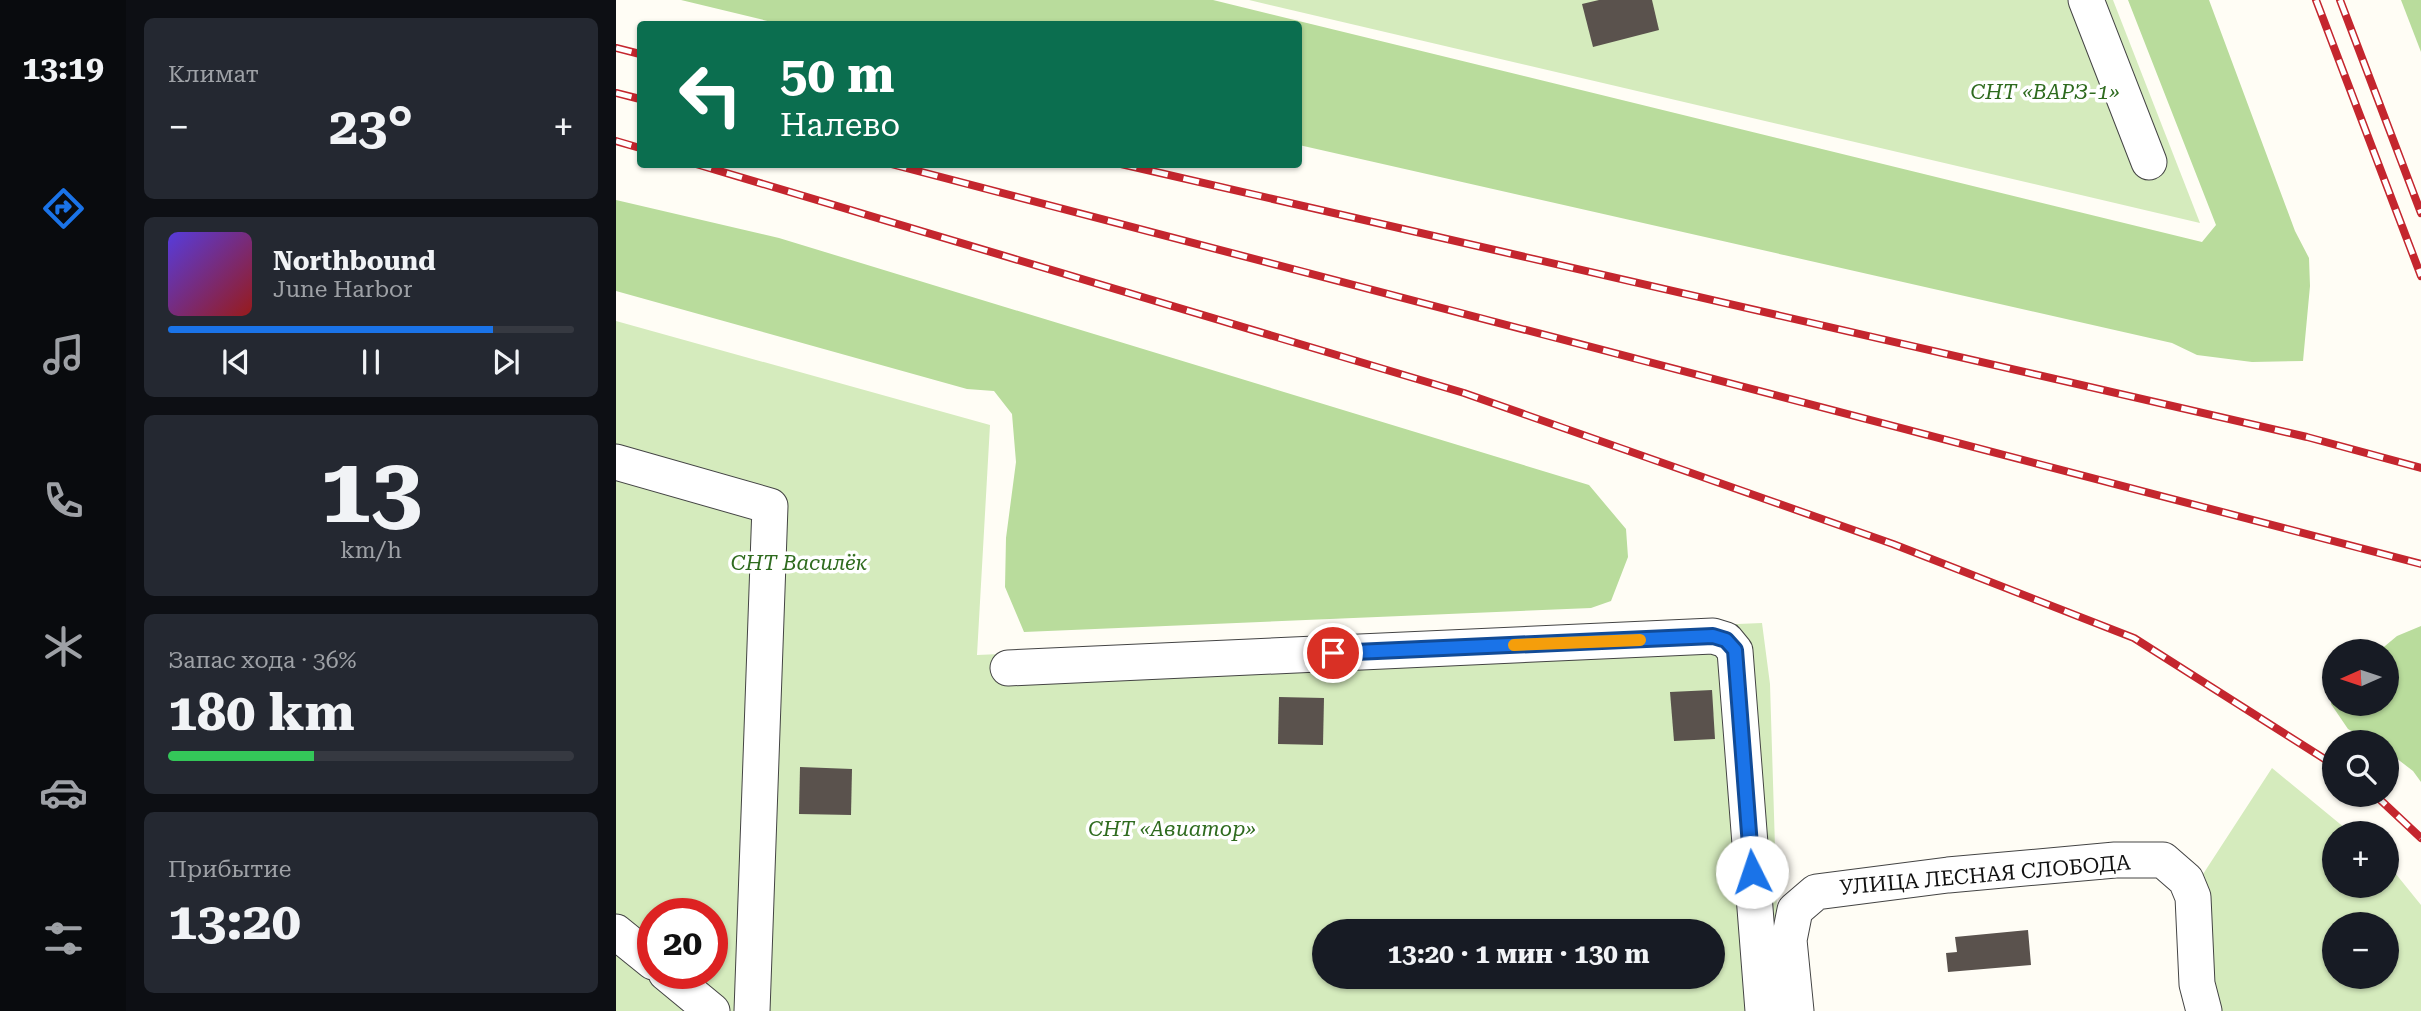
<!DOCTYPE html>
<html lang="ru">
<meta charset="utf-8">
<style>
:root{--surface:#171b24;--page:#242831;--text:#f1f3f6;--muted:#9ea1a6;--line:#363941;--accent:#1a73e8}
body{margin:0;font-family:"Roboto Serif",serif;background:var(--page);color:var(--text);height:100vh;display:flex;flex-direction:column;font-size:26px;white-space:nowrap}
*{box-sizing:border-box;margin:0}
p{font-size:23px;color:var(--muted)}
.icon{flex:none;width:38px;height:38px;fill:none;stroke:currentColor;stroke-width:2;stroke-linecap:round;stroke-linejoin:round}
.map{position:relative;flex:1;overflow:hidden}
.sheet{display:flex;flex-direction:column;gap:18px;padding:18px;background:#0d0f14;width:490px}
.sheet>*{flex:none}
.guide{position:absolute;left:21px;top:21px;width:665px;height:147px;border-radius:7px;box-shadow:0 2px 5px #0004;background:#0b6e4f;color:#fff;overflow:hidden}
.needle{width:46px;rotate:267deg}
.fabs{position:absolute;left:1706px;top:639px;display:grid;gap:14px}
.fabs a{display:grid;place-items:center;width:77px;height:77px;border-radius:50%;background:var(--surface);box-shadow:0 2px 5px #0004;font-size:35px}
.speed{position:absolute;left:21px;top:898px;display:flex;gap:14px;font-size:35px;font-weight:700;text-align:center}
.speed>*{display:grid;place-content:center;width:91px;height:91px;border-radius:50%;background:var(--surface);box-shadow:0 2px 5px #0004;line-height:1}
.speed .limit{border:10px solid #d22;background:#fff;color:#111}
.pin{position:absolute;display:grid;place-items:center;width:60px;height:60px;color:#fff;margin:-30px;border:4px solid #fff;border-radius:50%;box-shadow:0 2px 7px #0007}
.me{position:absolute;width:77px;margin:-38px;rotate:356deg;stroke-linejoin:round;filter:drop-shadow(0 0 5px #0008)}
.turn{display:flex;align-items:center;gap:24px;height:147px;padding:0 28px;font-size:32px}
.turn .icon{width:91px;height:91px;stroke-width:2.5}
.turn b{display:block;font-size:49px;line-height:60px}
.big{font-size:52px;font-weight:700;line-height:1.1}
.sheet .tile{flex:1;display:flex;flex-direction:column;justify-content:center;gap:10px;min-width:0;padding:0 24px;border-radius:10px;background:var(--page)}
.sheet .dial{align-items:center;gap:0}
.dial b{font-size:91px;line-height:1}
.song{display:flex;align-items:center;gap:21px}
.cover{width:84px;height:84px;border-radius:10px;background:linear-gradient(135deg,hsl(250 70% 55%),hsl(0 70% 35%))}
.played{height:7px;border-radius:4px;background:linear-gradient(90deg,var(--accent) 80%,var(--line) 80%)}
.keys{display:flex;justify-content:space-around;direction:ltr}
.heat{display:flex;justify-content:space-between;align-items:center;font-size:38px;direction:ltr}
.charge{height:10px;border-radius:5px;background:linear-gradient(90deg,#34c759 36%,var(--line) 0)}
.trip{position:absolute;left:696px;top:919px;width:413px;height:70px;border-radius:35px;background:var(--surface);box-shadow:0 2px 5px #0004;font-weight:700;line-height:70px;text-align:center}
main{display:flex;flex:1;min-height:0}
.dock{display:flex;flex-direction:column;width:126px;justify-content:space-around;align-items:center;background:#090b0e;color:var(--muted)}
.dock .icon{width:49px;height:49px}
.dock .selected{color:var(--accent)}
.dock b{font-size:32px;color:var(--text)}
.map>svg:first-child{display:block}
</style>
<main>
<nav class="dock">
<b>13:19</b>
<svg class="icon selected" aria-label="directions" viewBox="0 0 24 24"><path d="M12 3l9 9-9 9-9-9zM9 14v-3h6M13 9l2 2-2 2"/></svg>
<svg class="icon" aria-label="music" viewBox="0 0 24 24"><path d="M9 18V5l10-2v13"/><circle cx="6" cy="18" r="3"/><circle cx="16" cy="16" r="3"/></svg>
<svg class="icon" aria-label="phone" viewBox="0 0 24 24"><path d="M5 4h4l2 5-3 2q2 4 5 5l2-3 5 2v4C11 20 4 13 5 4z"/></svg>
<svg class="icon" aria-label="climate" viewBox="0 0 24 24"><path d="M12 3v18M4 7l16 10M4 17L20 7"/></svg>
<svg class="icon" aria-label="car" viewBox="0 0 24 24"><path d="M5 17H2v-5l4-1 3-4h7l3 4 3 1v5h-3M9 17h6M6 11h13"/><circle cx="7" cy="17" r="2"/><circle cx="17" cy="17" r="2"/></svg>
<svg class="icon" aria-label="filters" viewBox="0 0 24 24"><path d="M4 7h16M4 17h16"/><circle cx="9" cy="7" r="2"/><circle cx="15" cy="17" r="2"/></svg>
</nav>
<section class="sheet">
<div class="tile"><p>Климат</p>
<div class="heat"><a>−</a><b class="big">23°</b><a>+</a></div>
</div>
<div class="tile">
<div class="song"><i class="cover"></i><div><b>Northbound</b><p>June Harbor</p></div></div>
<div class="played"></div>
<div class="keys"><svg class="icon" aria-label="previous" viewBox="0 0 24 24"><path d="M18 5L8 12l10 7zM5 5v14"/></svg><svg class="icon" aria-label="pause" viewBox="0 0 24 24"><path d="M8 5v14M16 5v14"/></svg><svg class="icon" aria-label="next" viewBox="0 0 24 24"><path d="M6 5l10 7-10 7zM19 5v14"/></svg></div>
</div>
<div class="tile dial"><b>13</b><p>km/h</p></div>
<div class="tile"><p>Запас хода · 36%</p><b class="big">180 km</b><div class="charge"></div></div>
<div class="tile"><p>Прибытие</p><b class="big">13:20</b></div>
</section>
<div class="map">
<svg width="1805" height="1011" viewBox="0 0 1805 1011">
<rect width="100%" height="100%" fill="#fffdf5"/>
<g fill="#d5ebbd" fill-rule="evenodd">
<path d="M633,0H1497L1584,223Z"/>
<path d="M0,321L374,425L361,655L1146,623L1154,684L1164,1011H0ZM37,914H96V973H37ZM709,931H1097V976H709Z"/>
<path d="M1656,768L1735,833H1718V886H1771V863L1805,905V1011H1597L1578,888ZM1718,924H1771V976H1718Z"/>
</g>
<g fill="#b9dc9c">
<path d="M65,0H597L1586,242L1600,225L1512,0H1593L1679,231L1693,258L1694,286L1687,361L1636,362L1581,355L1556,343L683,145L682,24H164Z"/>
<path d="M1785,0H1805V52Z"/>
<path d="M0,200L163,238L973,485L1010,529L1012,557L995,601L975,608L408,632L389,587L390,538L400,462L396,414L378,391L351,389L0,291Z"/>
<path d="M1805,626V782L1797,771L1771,751V742H1755L1732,729L1715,704V679L1718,676V704H1771V651H1763L1781,636Z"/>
</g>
<g fill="#5a524d">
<path d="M983,0H1036L1043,30L977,47L966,4Z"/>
<path d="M1096,690L1099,739L1058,741L1054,692Z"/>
<path d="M663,697L708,698L707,745L662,744Z"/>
<path d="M184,767L236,769L235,815L183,814Z"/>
<path d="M1412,930L1415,965L1332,972L1330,953L1341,952L1339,937Z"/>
<path d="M948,976H1010V981L949,985Z"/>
</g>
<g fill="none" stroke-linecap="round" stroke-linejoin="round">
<defs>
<g id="minor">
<path d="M1470,0L1533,162"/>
<path d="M0,462L154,506L136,1011"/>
<path d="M392,668L1097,636L1110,640L1119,651L1147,1011"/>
<path d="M0,932L37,962"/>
<path d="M50,973L96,1011"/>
<path d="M1180,1011L1173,940L1179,910L1200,892L1332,875L1499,860H1547L1570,880L1577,897L1581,984L1588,1011"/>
</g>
</defs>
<use href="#minor" stroke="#444" stroke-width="37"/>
<use href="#minor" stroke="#fff" stroke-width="35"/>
<defs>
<g id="rail">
<path d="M1700,0L1805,276"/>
<path d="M1724,0L1805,213"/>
<path d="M0,48L24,54"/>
<path d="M0,93L24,99"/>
<path d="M0,141L24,148"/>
<path d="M80,164L848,393L1277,544L1518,638L1718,765"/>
<path d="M275,164L1805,564"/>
<path d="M505,164L1691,437L1805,468"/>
<path d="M1758,794L1805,838"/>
</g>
</defs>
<use href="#rail" stroke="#c4262e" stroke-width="8"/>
<use href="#rail" stroke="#fff" stroke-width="5" stroke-dasharray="16" stroke-linecap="butt"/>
</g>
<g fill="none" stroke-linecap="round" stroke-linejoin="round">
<defs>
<path id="route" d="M717,653L1097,636L1110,640L1119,650L1136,872"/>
</defs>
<use href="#route" stroke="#114b97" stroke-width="18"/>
<use href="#route" stroke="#1a73e8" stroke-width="12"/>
<path stroke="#f59e0b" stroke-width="12" d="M898,645L1024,640"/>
</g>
<g text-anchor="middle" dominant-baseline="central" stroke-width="7" stroke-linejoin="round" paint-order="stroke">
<g font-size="21" font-style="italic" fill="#2f6b1f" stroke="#fff">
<text x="1429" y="92">СНТ «ВАРЗ-1»</text>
<text x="183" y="563">СНТ Василёк</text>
<text x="556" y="829">СНТ «Авиатор»</text>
</g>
<g font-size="21" fill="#111" stroke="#fff">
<text transform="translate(1369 875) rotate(-5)">УЛИЦА ЛЕСНАЯ СЛОБОДА</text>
</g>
</g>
</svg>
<div class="fabs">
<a><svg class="needle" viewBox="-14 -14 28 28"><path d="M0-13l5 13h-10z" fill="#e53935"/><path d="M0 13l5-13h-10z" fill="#9ea1a6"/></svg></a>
<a><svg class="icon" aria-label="search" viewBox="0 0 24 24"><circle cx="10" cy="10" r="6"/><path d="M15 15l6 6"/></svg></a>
<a>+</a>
<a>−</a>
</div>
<div class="speed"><div class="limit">20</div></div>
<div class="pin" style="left:717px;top:653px;background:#d93025"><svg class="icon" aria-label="arrive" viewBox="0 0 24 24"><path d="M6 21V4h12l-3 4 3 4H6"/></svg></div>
<svg class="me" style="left:1136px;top:872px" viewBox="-20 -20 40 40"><circle r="19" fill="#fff"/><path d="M0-13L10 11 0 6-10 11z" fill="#1a73e8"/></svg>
<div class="trip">13:20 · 1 мин · 130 m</div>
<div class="guide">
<div class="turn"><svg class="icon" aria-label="left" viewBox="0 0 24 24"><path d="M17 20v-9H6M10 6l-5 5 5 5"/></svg><div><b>50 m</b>Налево</div></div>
</div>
</div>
</main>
